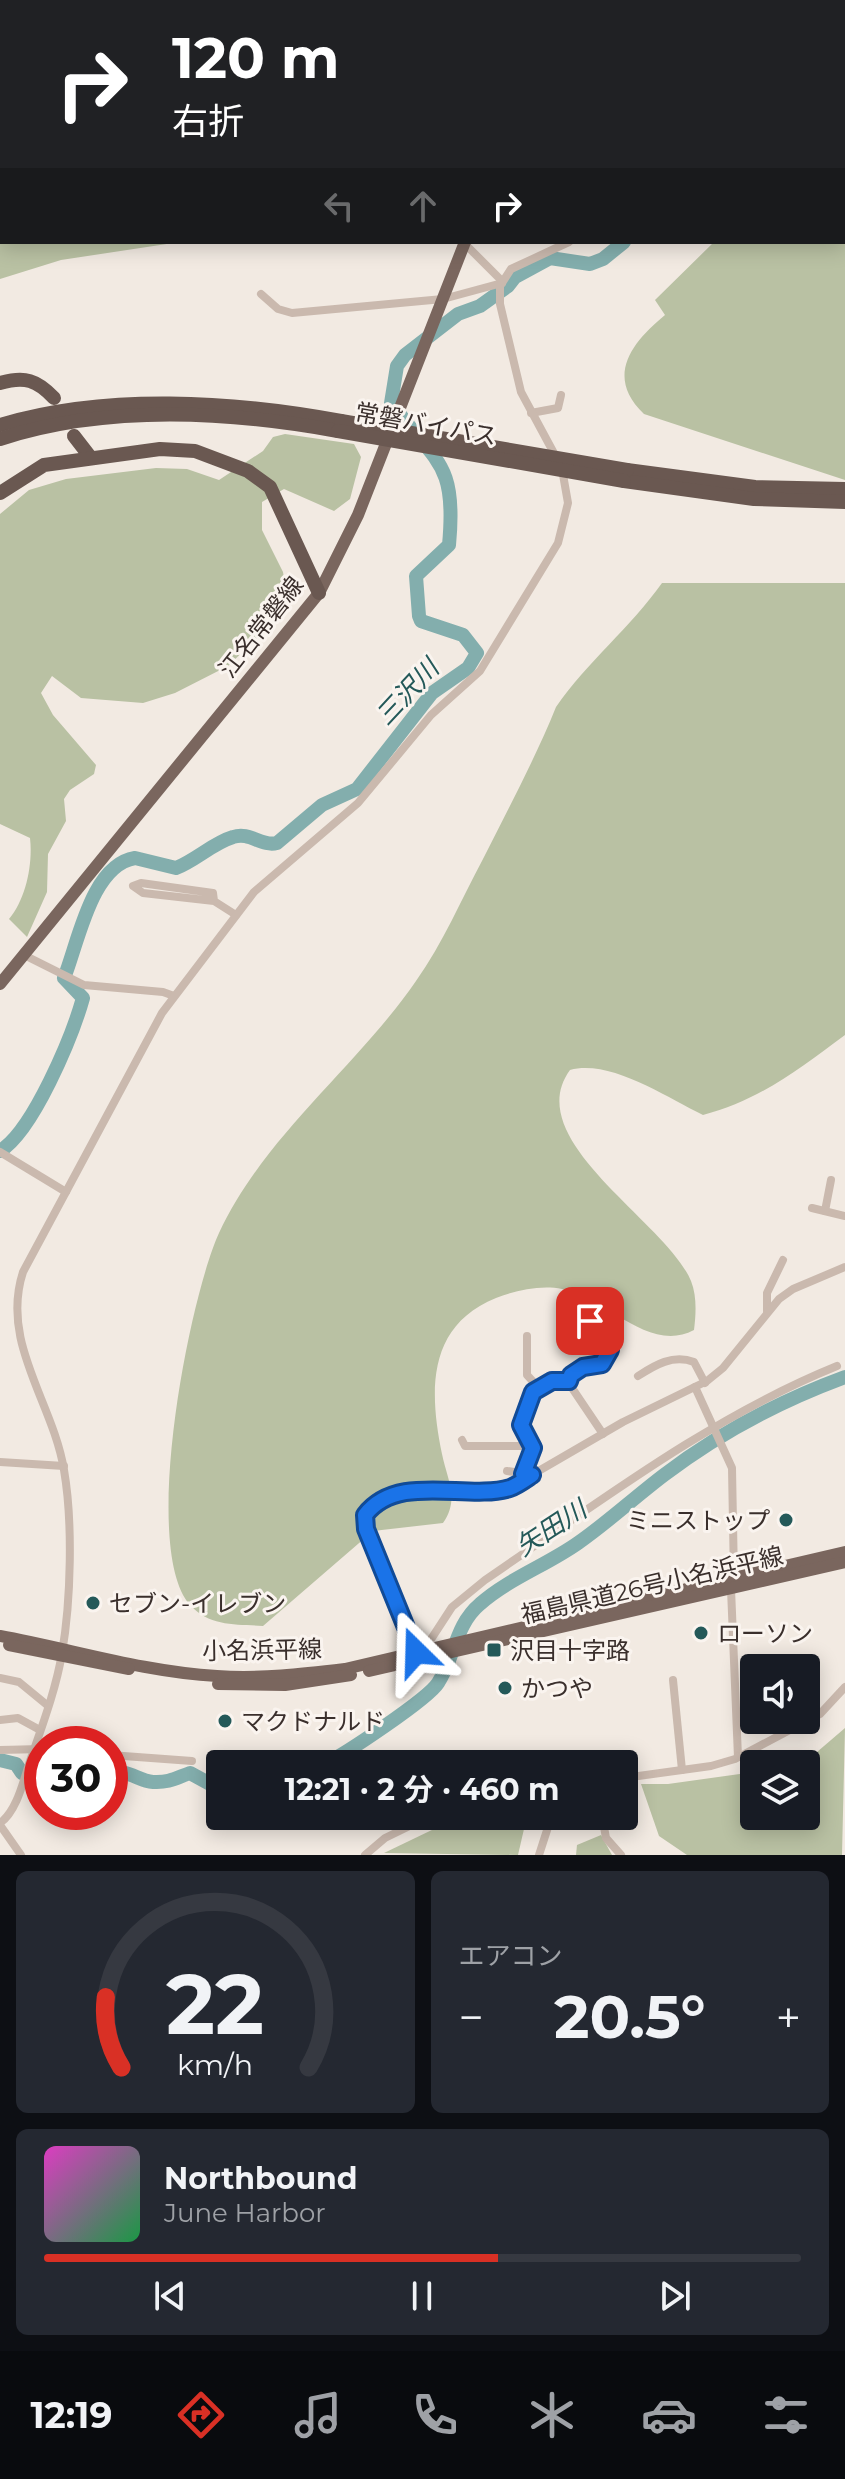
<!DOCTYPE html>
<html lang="ja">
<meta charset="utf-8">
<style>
:root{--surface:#171b24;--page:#242831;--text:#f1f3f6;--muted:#9ea1a6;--line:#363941;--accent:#d93025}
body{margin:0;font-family:Montserrat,"Noto Sans JP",sans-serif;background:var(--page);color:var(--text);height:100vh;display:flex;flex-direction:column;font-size:30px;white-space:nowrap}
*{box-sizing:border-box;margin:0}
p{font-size:26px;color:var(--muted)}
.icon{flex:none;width:44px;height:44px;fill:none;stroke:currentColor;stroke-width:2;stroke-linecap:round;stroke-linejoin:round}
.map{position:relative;height:1855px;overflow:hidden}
.drawer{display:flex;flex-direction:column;gap:16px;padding:16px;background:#0d0f14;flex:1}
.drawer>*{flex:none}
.hud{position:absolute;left:0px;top:0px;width:846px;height:244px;box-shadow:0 4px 20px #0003;background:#202124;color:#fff;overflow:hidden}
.fabs{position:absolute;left:740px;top:1654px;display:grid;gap:16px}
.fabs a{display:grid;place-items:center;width:80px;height:80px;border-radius:8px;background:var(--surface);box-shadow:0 4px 20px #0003;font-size:40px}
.speed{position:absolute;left:24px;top:1726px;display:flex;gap:16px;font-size:40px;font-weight:700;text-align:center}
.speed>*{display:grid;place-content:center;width:104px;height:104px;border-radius:50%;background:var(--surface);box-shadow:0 4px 20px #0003;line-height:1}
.speed .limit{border:12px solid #d22;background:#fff;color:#111}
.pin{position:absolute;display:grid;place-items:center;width:68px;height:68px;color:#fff;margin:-34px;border-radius:16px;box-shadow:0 4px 12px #0006}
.me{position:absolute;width:88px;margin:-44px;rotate:338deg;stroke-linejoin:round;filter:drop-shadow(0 0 6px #0008)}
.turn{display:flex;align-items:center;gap:28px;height:168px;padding:0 40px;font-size:36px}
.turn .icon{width:104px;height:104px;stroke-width:2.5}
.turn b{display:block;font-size:56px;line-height:68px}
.lanes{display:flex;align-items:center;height:76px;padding:0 40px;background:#0003;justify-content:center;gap:40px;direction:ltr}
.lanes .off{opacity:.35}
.big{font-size:60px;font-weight:700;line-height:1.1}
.drawer .tile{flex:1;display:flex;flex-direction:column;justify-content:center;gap:12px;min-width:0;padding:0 28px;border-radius:12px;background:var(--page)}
.drawer .dial{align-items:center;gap:0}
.dial svg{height:208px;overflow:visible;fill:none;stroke:var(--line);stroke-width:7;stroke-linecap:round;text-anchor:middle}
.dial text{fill:var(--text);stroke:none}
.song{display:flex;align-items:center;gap:24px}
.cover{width:96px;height:96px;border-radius:12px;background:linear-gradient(135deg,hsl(310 70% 55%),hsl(140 70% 35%))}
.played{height:8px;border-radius:4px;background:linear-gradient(90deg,var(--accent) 60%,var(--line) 60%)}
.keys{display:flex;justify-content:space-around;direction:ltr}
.heat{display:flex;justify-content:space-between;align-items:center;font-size:44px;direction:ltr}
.drawer .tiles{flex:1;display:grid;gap:16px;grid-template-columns:1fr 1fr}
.tile:last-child{grid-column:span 2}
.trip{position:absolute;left:206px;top:1750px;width:432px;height:80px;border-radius:8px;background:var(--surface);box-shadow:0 4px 20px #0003;font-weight:700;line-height:80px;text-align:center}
.tabs{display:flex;height:128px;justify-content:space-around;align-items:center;background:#090b0e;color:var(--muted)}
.tabs .icon{width:56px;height:56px}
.tabs .on{color:var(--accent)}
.tabs b{font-size:36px;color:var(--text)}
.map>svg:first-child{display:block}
</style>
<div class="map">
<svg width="845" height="1855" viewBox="0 0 845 1855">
<rect width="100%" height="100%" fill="#f2eae2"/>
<g fill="#b9c1a3">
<path d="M0,0H258L2,2V242H180L61,260L0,279Z"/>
<path d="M292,0H630V2H295Z"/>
<path d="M845,142V480L644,414C605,377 631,343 665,315L655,300L714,242H844Z"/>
<path d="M285,434L354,444L361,457L350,499L334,511L284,489L262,502V530L283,572L287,596L278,618L228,666L175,693L143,703L81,698L52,676L41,693L53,715L96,765L94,774L70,790L64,799L66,821L48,854L47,892L27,937L9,919C26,899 33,864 30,838L0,824V514L29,490L66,479L156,468L187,469L219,480L263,451L273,437Z"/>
<path d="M662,583H845V1035C799,1069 760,1100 703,1115C666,1097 610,1059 570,1070C519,1140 667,1222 691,1281C697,1296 696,1314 694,1330C649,1354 607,1298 562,1289C541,1285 516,1290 496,1298C427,1326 429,1391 442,1454C447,1479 460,1499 443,1523L373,1531L263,1626C236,1624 210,1627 190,1605C140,1548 189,1299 219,1233C264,1136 356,1068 416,981C443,943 461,900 483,859C508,809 535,759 556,707C588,661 630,628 662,583Z"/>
<path d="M845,1728L842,1855H687L659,1836L641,1784H668L754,1772V1816H806V1764H803Z"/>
<path d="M461,1816H527L518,1855L384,1853Z"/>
<path d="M601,1835L612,1855H576L577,1845Z"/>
</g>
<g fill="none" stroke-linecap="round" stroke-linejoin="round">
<g stroke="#83aead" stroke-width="14">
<path d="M614,0L616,2"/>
<path d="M0,1151C33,1131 72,1037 83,998L64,978C78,944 91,865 135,858L176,868C196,860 213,843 233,837C250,831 261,847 277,843L322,805L357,789L432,693L468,668L477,653L463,635L421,621L419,616L416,576L449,545C457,461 436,464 391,403L397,366L405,355L458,314L480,306L508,286L515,277L550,258L590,264L603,259L624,242"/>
<path d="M0,1760L16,1764L22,1773L42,1774"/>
<path d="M325,1764C345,1754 428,1699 438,1683C455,1657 455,1625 480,1604C508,1579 547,1565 578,1543C608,1522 635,1497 664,1475C719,1433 780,1401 845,1377"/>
<path d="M110,1773C127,1768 138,1781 153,1782C169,1783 176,1778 190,1773L212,1785L220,1780"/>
</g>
<g stroke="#cab9ae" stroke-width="8">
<path d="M238,0V2"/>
<path d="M715,0L716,2"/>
<path d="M844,109H845"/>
<path d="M464,243L502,281"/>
<path d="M261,294L278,309L292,313L443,299L502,283"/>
<path d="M531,413L558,408L561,395"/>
<path d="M556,457L521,392L500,304V286L511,269L569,242"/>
<path d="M214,901L213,893L141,883L133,886L143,893L214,901L236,915"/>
<path d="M26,956L84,985L163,992L174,996"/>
<path d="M0,1152L66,1192"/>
<path d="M812,1208L845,1216"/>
<path d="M825,1211L831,1180"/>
<path d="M767,1311V1293L783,1260"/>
<path d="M527,1336V1375L539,1388"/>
<path d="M638,1376C655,1365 673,1354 694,1362L705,1383"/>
<path d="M695,1387L732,1468L734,1578"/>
<path d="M603,1434L570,1385L569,1378C583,1362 601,1371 610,1349L594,1338L588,1323L611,1304"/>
<path d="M462,1440L465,1446H533"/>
<path d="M0,1462L64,1466"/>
<path d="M507,1471L528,1474"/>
<path d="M523,1474L533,1448L521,1425L533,1392L552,1381H569"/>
<path d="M731,1589L738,1757"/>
<path d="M424,1650L452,1607L485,1580C598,1503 709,1418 837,1366"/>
<path d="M416,1652L366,1529L369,1510L411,1491L511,1487L623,1422L707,1381L723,1368L779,1299L793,1289L845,1267"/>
<path d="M0,1678L19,1682L47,1705"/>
<path d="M673,1680L682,1770"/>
<path d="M0,1720L18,1718L40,1730"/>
<path d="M0,1750L42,1749"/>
<path d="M110,1755L192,1761"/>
<path d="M624,1778L711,1766L735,1759L820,1714L845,1687"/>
<path d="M602,1816L606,1838L621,1855"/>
<path d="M0,1823C16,1812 23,1783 29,1764C41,1729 56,1690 62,1653C71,1601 73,1522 64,1470C53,1402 0,1343 23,1272L162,1013L254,892L358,803L431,715L480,671L558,543L568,503L562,469"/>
<path d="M0,1825L21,1855"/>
<path d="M365,1855L385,1838L430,1816"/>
<path d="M539,1855L549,1824L547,1816"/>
</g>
<g stroke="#7a665e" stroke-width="12">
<path d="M545,2V0"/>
<path d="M0,984L319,593L358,515L465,242"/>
<path d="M0,1636C71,1649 144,1672 217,1676C260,1679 303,1674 345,1669L845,1552"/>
<path d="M9,1645L129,1669"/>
<path d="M369,1671L845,1562"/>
<path d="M218,1684L285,1685L351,1675"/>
</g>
<g stroke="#6a5851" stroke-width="14">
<path d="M0,383C25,376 37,380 54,398"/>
<path d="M0,425C106,393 233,401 341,421"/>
<path d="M74,436L91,458"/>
<path d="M0,439C108,404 228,411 338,431"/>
<path d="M627,470L755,487L845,489"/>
<path d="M624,481L754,499L845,502"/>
<path d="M0,493L44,465L160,449L195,451L248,471L270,487L319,593"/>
</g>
<g stroke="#6a5851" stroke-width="14">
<path d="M341,421L627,470"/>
<path d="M338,431L624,481"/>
</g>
</g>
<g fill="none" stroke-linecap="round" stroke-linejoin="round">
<defs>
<path id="route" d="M416,1652L366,1529L365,1515C398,1472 467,1501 510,1488C518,1485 526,1479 532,1475L523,1474L533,1448L521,1425L533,1392L552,1381H569L571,1375L583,1367L602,1364L610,1350L594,1338L588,1326L590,1321"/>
</defs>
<use href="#route" stroke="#114b97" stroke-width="20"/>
<use href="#route" stroke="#1a73e8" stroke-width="14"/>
</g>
<g fill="#245959" stroke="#faf4ef" stroke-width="3">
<circle cx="786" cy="1520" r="8"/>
<circle cx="93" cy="1603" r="8"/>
<circle cx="701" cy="1633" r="8"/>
<rect x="486" y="1642" width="16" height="16" rx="4"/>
<circle cx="505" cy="1688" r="8"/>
<circle cx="225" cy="1721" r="8"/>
</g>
<g text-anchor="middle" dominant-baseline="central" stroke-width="6" stroke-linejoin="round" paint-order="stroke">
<g font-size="24" fill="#3a2f2c" stroke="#faf4ef">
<text transform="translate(426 424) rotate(10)">常磐バイパス</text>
<text transform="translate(261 627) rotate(-52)">江名常磐線</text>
<text transform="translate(652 1585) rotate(-13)">福島県道26号小名浜平線</text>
<text transform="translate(262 1650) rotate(-1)">小名浜平線</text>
</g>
<g font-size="24" fill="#3a2f2c" stroke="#faf4ef" text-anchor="start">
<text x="770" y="1520" text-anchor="end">ミニストップ</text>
<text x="109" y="1603">セブン-イレブン</text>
<text x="717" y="1633">ローソン</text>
<text x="510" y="1650">沢目十字路</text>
<text x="521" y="1688">かつや</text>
<text x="241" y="1721">マクドナルド</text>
</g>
<g font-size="26" font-style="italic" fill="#245959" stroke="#faf4ef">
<text transform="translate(407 692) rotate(-47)">三沢川</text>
<text transform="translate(551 1528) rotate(-33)">矢田川</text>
</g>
</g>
</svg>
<div class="fabs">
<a><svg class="icon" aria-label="sound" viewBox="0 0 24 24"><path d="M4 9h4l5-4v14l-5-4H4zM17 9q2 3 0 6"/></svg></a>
<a><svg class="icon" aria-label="layers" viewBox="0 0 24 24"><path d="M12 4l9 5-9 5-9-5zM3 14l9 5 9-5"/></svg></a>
</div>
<div class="speed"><div class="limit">30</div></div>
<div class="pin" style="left:590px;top:1321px;background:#d93025"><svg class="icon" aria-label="arrive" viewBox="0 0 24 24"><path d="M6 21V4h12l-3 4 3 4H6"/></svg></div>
<svg class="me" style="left:416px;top:1652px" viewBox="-20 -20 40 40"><path d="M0-17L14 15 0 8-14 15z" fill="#1a73e8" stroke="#fff" stroke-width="4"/></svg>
<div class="trip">12:21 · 2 分 · 460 m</div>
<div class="hud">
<div class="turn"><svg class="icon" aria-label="right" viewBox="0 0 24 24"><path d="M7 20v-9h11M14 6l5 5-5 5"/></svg><div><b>120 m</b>右折</div></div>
<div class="lanes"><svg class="icon off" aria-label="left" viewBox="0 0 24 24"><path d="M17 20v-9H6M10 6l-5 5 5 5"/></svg><svg class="icon off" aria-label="ahead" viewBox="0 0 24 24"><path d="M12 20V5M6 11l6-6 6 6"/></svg><svg class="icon" aria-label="right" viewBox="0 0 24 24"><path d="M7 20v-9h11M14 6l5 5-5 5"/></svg></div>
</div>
</div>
<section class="drawer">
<div class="tiles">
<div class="tile dial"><svg viewBox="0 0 100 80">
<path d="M14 69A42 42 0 1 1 86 69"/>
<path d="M14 69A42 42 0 0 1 8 42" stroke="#d93025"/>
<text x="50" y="56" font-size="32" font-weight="700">22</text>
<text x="50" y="72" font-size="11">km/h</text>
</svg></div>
<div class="tile"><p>エアコン</p>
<div class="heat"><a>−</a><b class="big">20.5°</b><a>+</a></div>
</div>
<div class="tile">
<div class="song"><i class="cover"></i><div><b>Northbound</b><p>June Harbor</p></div></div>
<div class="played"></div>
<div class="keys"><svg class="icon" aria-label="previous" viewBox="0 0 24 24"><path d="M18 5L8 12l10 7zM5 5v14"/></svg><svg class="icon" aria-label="pause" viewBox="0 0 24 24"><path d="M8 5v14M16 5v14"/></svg><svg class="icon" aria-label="next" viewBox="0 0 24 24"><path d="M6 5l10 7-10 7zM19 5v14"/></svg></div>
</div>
</div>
</section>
<nav class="tabs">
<b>12:19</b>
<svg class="icon on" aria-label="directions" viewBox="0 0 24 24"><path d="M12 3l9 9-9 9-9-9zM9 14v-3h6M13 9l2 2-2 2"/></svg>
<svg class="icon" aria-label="music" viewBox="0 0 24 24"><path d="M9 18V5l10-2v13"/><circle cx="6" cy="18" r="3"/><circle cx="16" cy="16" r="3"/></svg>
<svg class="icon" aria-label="phone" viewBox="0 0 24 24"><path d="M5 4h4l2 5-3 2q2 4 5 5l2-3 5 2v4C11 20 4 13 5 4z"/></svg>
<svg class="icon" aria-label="climate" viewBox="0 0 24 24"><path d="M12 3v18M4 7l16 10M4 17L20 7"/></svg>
<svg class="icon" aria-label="car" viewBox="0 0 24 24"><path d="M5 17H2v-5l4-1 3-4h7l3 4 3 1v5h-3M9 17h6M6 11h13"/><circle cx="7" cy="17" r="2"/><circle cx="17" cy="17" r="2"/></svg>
<svg class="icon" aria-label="filters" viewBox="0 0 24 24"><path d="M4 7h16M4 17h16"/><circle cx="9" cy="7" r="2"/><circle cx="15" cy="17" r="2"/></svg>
</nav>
